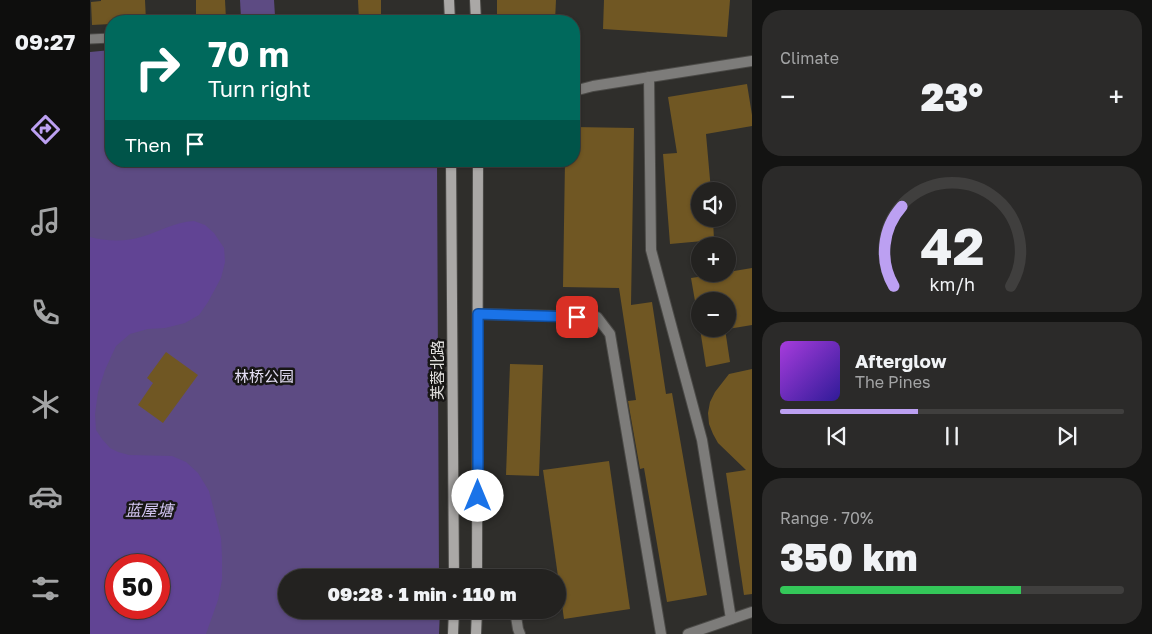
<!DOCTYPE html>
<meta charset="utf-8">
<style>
:root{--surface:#232220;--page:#2b2a29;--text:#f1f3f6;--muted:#a3a4a5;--line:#403f3e;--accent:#bca0f2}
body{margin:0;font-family:"Golos Text","Noto Sans SC",sans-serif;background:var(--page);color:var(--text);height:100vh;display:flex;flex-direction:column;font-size:19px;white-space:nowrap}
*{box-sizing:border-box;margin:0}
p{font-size:16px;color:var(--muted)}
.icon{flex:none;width:28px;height:28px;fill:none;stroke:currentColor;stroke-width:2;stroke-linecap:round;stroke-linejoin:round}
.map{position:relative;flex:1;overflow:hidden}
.panel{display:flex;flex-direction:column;gap:10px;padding:10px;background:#131312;width:400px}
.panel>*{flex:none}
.guide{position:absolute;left:15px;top:15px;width:475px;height:152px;border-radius:20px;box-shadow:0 1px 4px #0004,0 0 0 1px var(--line);background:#00695c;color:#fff;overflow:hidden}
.fabs{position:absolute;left:601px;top:182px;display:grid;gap:10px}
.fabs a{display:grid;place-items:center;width:45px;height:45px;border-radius:50%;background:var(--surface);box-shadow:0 1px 4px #0004,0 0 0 1px var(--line);font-size:25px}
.speed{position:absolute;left:15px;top:554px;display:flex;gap:10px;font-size:25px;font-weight:700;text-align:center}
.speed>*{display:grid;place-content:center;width:65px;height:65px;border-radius:50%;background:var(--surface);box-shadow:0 1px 4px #0004,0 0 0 1px var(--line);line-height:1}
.speed .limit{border:8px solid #d22;background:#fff;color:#111}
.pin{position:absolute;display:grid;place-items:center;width:42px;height:42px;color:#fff;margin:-21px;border-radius:10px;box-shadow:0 2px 8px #0006}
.me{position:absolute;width:55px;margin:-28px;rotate:0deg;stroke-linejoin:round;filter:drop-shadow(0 0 4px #0008)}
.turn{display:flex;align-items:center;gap:18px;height:105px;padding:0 20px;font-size:22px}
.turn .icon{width:65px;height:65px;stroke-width:2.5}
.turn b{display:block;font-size:35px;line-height:42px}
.then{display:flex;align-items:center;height:48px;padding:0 20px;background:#0003;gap:10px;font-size:19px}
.big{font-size:38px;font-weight:800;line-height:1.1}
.panel .widget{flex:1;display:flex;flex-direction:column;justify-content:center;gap:8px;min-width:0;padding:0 18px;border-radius:20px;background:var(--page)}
.panel .dial{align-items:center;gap:0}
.dial svg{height:130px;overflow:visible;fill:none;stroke:var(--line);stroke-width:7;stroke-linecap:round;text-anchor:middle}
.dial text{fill:var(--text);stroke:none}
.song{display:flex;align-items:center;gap:15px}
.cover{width:60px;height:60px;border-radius:8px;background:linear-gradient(135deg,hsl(280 70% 55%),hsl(250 70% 35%))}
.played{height:5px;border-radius:2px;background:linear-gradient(90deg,var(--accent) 40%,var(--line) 40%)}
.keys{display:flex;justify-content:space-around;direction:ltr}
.heat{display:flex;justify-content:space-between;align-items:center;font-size:28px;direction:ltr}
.charge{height:8px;border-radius:4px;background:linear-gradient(90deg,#34c759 70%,var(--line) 0)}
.trip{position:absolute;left:188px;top:569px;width:288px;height:50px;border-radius:25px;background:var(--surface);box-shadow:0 1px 4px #0004,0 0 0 1px var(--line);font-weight:800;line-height:50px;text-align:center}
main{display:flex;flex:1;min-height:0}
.menu{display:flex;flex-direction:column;width:90px;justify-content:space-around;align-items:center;background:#0e0e0d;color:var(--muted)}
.menu .icon{width:35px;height:35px}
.menu .on{color:var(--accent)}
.menu b{font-size:22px;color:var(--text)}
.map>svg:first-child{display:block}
</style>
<main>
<nav class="menu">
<b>09:27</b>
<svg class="icon on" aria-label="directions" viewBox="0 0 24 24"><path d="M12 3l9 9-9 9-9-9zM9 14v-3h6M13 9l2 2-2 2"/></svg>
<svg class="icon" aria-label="music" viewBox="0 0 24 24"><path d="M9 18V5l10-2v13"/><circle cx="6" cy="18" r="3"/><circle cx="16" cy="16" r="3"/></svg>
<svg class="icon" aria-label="phone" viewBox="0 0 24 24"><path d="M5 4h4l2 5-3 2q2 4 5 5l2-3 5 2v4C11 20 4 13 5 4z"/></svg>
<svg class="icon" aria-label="climate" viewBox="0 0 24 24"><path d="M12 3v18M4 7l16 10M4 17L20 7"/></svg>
<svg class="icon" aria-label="car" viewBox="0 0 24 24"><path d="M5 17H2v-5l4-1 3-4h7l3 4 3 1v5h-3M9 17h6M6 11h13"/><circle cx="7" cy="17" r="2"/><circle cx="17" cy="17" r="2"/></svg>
<svg class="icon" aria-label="filters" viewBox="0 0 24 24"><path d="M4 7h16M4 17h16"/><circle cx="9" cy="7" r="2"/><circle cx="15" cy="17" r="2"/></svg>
</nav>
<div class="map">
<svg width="662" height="634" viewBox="0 0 662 634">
<rect width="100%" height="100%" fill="#2f2e2b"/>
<g fill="#5d4b83" fill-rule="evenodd">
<path d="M150,0H184L185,16L151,18Z"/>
<path d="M21,50V161H347L349,577L196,578V610H350L349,634H0V52ZM26,565H69V608H26Z"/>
</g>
<path fill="#614494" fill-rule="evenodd" d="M104,221L115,225L124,233L134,248L135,262L131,278L118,302L109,315L95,323L75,328L58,329L40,334L26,346L15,370L8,392L5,414L6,430L12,439L20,448L28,452L39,455L82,456L96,462L108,473L119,491L131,538L132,557V580L128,600L116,634H0V237C15,241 36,242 51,237C69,232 84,222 104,221ZM26,565H69V608H26Z"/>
<g fill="#705723">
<path d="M11,0H55L56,21H21V24L2,25L1,2L11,1Z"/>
<path d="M106,0H135L136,19L106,20Z"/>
<path d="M268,0H291V21H269Z"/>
<path d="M407,0H466L465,21H407Z"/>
<path d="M514,0H640L637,37L513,29Z"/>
<path d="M657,84L662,115V126L616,134L621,191H610V219H623L624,240L580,244L573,154L587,153L578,97Z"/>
<path d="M484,127L544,128L541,305L562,302L576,394L582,393L617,595L577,602L554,468L550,469L538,401L546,400L529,288L473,287L475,161H484Z"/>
<path d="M662,268V325L638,329V301H605L601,278L628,274H638V272Z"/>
<path d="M610,329H635L640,362L616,367Z"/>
<path d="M76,352L108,375L73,423L48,405L63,383L57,378Z"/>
<path d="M420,364L453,365L449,476L416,475Z"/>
<path d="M662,369V594L654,595L636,473L656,470L628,443L623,434L619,424L618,413L620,402L625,392L639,374Z"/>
<path d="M519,461L540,609L474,619L453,470Z"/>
</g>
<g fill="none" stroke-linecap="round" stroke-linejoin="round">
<defs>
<path id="service" d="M0,39L21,38"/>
<g id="minor">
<path d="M559,77L561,250L612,440L641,619"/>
<path d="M484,91L503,86L662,61"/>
<path d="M388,314L507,317L520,334L571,634"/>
<path d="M425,610L428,629L430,634"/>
<path d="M598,634L662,612"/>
</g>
<g id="secondary">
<path d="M359,0L360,21"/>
<path d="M385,0L386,21"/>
<path d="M361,161L364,578"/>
<path d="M387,578L388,161"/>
<path d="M363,634L364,610"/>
<path d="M386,634L387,610"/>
</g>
</defs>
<use href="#service" stroke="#4b4a47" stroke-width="11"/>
<use href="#minor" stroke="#4b4a47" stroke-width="12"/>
<use href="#secondary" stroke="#4b4a47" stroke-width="12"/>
<use href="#service" stroke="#7d7c7a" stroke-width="9"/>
<use href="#minor" stroke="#7d7c7a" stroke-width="10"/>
<use href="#secondary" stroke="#aaa8a6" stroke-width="10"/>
</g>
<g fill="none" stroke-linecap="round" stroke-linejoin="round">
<defs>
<path id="route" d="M388,496V314L487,317"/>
</defs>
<use href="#route" stroke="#114b97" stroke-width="12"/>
<use href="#route" stroke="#1a73e8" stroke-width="9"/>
</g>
<g text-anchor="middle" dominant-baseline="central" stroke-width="5" stroke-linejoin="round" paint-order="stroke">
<g font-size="15" fill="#e0dfdd" stroke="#171615">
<text transform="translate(347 370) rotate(-90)">芙蓉北路</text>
</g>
<g font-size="15" fill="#e4def4" stroke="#171615">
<text x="174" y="376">林桥公园</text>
</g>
<g font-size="16" font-style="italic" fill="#d6c9f6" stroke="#171615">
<text x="59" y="510">蓝屋塘</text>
</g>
</g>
</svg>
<div class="fabs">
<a><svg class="icon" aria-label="sound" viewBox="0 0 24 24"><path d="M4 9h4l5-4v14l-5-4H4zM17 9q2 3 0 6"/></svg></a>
<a>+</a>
<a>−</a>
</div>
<div class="speed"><div class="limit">50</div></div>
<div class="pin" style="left:487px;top:317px;background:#d93025"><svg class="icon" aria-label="arrive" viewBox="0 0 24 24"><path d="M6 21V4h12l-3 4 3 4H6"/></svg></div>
<svg class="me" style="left:388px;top:496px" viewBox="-20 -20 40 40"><circle r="19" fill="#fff"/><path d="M0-13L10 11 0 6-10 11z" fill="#1a73e8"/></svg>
<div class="trip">09:28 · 1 min · 110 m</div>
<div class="guide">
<div class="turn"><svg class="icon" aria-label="right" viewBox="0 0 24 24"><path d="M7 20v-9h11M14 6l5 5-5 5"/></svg><div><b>70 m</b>Turn right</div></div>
<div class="then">Then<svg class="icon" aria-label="arrive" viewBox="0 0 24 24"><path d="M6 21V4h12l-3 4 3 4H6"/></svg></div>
</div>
</div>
<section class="panel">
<div class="widget"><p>Climate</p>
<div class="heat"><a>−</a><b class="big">23°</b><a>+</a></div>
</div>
<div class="widget dial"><svg viewBox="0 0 100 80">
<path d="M14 69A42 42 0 1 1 86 69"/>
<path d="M14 69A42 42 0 0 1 19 20" stroke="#bca0f2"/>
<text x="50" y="56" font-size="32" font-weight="700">42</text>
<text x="50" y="72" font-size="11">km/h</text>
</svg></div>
<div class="widget">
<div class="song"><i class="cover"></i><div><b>Afterglow</b><p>The Pines</p></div></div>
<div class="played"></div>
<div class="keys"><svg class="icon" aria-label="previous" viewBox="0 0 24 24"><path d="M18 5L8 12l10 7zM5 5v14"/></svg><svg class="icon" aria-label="pause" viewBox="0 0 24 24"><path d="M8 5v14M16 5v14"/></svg><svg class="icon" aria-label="next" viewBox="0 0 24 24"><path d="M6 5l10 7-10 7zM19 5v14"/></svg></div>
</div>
<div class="widget"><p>Range · 70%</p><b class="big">350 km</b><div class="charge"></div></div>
</section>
</main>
